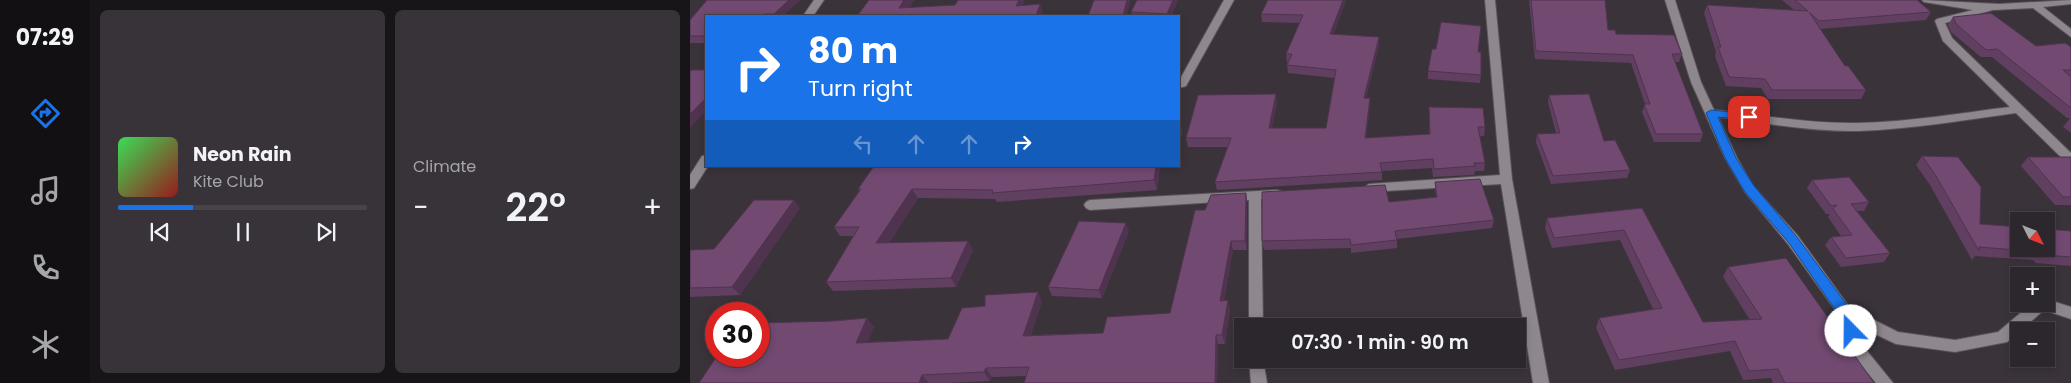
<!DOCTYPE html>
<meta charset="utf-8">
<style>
:root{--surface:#2c272c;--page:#383338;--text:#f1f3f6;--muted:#a6a5a9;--line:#484448;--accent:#1a73e8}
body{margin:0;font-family:Poppins,sans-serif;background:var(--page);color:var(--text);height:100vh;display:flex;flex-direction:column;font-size:19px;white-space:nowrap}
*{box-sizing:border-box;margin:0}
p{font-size:16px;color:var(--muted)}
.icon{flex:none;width:28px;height:28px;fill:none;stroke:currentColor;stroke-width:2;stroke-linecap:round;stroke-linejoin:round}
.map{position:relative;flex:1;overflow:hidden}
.sheet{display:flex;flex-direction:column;gap:10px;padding:10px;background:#181518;width:600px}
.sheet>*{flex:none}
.hud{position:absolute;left:15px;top:15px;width:475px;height:152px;border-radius:0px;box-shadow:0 2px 8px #0003,0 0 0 1px var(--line);background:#1a73e8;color:#fff;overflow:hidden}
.needle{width:32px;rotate:132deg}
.controls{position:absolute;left:1320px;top:212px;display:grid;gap:10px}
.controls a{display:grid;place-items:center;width:45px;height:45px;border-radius:0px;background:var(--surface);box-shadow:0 2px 8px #0003,0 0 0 1px var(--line);font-size:25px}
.speed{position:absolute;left:15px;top:302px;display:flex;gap:10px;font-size:25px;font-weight:700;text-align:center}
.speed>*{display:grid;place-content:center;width:65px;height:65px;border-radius:50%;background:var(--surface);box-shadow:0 2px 8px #0003,0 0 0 1px var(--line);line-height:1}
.speed .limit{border:8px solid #d22;background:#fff;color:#111}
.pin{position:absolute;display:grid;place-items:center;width:42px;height:42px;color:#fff;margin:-21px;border-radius:10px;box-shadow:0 2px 8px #0006}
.me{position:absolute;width:55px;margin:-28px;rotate:338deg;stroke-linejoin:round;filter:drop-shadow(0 0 4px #0008)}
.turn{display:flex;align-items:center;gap:18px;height:105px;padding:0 20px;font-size:22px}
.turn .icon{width:65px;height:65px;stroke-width:2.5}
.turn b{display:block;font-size:35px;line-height:42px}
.lanes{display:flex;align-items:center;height:48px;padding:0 20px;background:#0003;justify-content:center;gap:25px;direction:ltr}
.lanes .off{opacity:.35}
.big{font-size:38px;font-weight:600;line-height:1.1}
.sheet .tile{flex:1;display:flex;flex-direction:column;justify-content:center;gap:8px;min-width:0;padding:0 18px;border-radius:8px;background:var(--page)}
.song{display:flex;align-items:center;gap:15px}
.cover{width:60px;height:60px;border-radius:8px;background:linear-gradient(135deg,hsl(130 70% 55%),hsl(0 70% 35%))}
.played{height:5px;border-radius:2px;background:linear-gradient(90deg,var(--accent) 30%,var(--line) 30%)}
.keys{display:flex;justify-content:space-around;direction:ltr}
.heat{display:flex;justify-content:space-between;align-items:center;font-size:28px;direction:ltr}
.sheet .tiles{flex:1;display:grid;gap:10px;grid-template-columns:repeat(2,1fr)}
.trip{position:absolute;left:544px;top:318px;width:292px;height:50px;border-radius:0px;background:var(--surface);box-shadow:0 2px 8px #0003,0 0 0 1px var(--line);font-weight:600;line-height:50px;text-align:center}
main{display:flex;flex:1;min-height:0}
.tabs{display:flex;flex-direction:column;width:90px;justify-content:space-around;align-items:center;background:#121012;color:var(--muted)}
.tabs .icon{width:35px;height:35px}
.tabs .active{color:var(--accent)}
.tabs b{font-size:22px;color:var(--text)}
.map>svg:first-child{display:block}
</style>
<main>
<nav class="tabs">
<b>07:29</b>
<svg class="icon active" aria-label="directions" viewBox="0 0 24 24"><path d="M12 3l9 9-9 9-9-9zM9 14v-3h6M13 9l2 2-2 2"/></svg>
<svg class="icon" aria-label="music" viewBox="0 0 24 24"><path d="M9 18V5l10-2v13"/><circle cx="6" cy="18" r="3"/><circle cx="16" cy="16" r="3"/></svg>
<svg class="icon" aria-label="phone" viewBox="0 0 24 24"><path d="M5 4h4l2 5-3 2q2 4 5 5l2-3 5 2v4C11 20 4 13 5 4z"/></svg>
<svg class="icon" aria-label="climate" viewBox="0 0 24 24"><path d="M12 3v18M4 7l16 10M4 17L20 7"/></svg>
</nav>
<section class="sheet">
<div class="tiles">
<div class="tile">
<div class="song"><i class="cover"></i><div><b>Neon Rain</b><p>Kite Club</p></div></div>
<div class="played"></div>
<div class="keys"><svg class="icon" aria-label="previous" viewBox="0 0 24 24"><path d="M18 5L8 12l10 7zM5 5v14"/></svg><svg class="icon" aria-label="pause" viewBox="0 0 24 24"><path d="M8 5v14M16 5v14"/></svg><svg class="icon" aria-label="next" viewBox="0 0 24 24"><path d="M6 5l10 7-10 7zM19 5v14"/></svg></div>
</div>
<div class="tile"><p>Climate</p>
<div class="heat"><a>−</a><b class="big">22°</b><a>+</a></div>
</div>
</div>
</section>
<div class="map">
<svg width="1381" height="383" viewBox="0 0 1381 383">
<rect width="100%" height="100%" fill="#3a343a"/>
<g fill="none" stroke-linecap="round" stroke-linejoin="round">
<defs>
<g id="street">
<path d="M124,0H134L123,16H113Z"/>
<path d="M534,0H544L496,86L489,88V81Z"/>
<path d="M795,0H805L822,179L859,383H843L811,184L679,192L673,188L679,184L810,175Z"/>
<path d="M975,0H985L1011,82L1024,110C1072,115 1120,124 1168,123C1219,122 1270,113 1320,107L1253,41L1245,21L1247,19L1283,10L1234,2L1232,0L1309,4L1381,0V4L1353,7L1381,29V37L1343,8L1303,10L1255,23L1262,38L1381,153V164L1377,163L1326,113C1274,120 1222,129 1169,131C1122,132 1075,123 1028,117L1047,158L1063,186L1108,236L1160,308L1208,332L1265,340L1308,332L1341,304H1356V299L1381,307V319L1354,310L1317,342L1265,352L1206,344L1166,325L1173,346L1203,383H1186L1162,354L1148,314L1098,244L1055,192L1035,158L1001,82Z"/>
<path d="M16,155L18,166L4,188L0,189V175L12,156Z"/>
<path d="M587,190L591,191L593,194L591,197L571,199L573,326H559V200L400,210L396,208L394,205L396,202L400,200Z"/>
<path d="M559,359H573L577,383H561Z"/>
</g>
</defs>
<use href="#street" stroke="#595359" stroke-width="2"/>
<use href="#street" fill="#8f878e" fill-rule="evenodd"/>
</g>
<g fill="#613f61">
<path d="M17,0H110L93,16H16V43H0V20Z"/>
<path d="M447,0H488L481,16H442L441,12Z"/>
<path d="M656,0L643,34L689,37V45L676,98L680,106L676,138L739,134V107L795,127L794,136H790L795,163L794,171H785L784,175L743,177L742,168L692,171V180L527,190L525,182L538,147H498L496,138L587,102L582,128H636L645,78L598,73L597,65L598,62H597L596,54L610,23L572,22L571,14Z"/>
<path d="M839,0H915L918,30L926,34L992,54L989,62H985L1013,134L1010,142H964L952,112L955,104L941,63L845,59Z"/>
<path d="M1092,0H1227L1241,12L1236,20L1130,29L1155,66L1176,90L1171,99H1078L1071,88L1036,86L1025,56L1026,52L1014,13L1017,5L1104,10Z"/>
<path d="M1263,17L1346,46L1381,47V118H1377L1302,57H1291L1261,32L1258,25Z"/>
<path d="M788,52L791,75L790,83L738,79V71Z"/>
<path d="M859,95L914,141L940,170L937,178L861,184L846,142L847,134L866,133L858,102Z"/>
<path d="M1380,118H1381V133L1373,127Z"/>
<path d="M1232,156L1290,224L1381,231V266L1346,263L1343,260L1285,256L1282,260L1240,185L1226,165Z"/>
<path d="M1338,157H1381V205H1365L1331,166Z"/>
<path d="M470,166L467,190L307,202L305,199L228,198L199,243L283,250L266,287L143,291L136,282L163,236H150L144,227L169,191L168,189Z"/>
<path d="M1122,180L1179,202L1174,211H1167L1200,253L1194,262L1151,267L1135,245L1141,237L1151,236L1138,217L1140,214H1136L1117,188Z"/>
<path d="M745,182L804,220L802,228L707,239V248L661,253V248L574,250L572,241L699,202L746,197L745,190Z"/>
<path d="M556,193L557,202V250H543L534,300L540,309L535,344H528L527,383H334L336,376L302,377L300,381L256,383H9L143,321L177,318L184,327L177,342L258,339L352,301L341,335L413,333L480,313L515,210Z"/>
<path d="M110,208L50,295L0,297V250L24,249Z"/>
<path d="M952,208L1013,322L1060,320L1033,277L1038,267L1184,383H1083L1081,378L1053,380L1040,351L925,370L906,328L909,318L963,309L930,240L862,248L855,228L857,218Z"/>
<path d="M439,231L412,298L362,296L358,287Z"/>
</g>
<g fill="#4f334f">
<path d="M99,0H110L93,16H86L84,14Z"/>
<path d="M214,0H225L213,16L209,8Z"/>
<path d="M329,0H335L329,15L326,6Z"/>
<path d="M437,0H440V3L437,16H433Z"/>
<path d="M483,0H488L481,16H477V14Z"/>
<path d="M653,0H656L641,42L640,34Z"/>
<path d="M350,4L353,13L352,16H346Z"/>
<path d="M689,37V45L674,106V98Z"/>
<path d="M586,94L587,102L581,136L579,128Z"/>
<path d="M16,98V111L0,128V114Z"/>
<path d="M680,98V106L675,146V138Z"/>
<path d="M490,121L493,131L489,143V127Z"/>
<path d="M466,166H470L467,190L464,180Z"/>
<path d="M222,189L228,198L193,253L186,243Z"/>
<path d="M556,193L557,202V250L555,241Z"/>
<path d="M104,200L110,208L50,295L42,287Z"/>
<path d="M436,223L439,231L412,298L409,290Z"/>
<path d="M278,241L283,250L266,287L261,278Z"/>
<path d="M541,241L543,250L533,309L530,301Z"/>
<path d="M348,292L352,301L338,345L333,336Z"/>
<path d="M538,300L540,309L535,344L532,335Z"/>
<path d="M177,318L184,327L173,352L166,343Z"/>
<path d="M526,335L528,344L527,383H525Z"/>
<path d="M296,368L302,377L300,381L294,372Z"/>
<path d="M232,375L239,383H229Z"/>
</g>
<g fill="#714971" stroke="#4f334f">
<path d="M17,0H99L84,14H74L71,16H16V36H0V20Z"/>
<path d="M179,0H214L209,8L265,5L268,0H329L326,6L350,4L346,16H167Z"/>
<path d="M404,0H437L433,16H398Z"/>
<path d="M447,0H483L477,14L441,12Z"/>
<path d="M578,0H653L640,34L689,37L674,98H680L675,138L740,134L739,107L793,108L795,127H788L795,163H784L785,166L744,169L743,159L690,163L692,172L525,182L541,138H496L508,95L586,94L579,128H636L646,70L597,65L602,54H596L613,15L571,14Z"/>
<path d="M841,0H915L918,30H925L926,34L984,35L992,54H982L1013,134H966L954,104H960L943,55L846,51Z"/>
<path d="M1105,0H1227L1241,12L1129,21L1119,12L1155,66H1158L1176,90H1082L1075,79L1039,77L1028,47H1031L1017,5L1118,11Z"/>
<path d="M1301,13L1346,46L1375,43L1381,47V70H1373L1381,77V108L1307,49L1296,50L1266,24L1263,17Z"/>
<path d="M751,22L791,26L788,52H791V75L738,71L742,49H746Z"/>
<path d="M2,70H16V98L0,114V71Z"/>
<path d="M899,94L914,141L925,140L940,170L863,176L847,134L870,133L859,95Z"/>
<path d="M1232,156L1268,157L1291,187L1290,224L1329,227V249H1356V229L1381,231V257L1353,255L1351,252L1289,247V251L1246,176Z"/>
<path d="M1338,157H1381V197H1373Z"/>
<path d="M184,166H466L464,180L302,193L303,190L222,189L186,243L278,241L261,278L136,282L169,227H144L171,189H168Z"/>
<path d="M1159,177L1179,202L1161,204L1200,253L1156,258L1141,237L1162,235L1143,209L1147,205L1141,206L1122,180Z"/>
<path d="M790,179L804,220L705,231L707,240L661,245L660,239L572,241V192L695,185L699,202L747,197L745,182Z"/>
<path d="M556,193L555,241H541L530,301L538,300L532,335H526L525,383H334L339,367L296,368L294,372L232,375L229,383H9L27,356H69V323L143,321L177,318L166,343L258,339L272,308L295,306V295L348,292L333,336L413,333L417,317L480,313L505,210H515L521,195Z"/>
<path d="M64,200H104L42,287L0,288V250L24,249Z"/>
<path d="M952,208L1013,322L1072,319L1038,267L1096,258L1184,383H1095L1088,369L1059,371L1045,341L929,360L909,318L972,308L934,230L864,238L857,218Z"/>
<path d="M389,221L436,223L409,290L358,287Z"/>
</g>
<path fill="#1a73e8" stroke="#114b97" d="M1021,110L1059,114L1064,117L1059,120L1028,117L1046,158L1064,186L1107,237L1160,309L1168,331L1166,335L1161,336L1157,335L1149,315L1099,243L1055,192L1035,158L1016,113Z"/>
</svg>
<div class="controls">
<a><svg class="needle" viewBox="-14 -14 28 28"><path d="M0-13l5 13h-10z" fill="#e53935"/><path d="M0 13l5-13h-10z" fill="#a6a5a9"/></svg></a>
<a>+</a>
<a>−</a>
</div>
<div class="speed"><div class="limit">30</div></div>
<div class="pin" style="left:1059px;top:117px;background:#d93025"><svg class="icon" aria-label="arrive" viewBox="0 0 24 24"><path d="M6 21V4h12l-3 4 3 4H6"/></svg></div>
<svg class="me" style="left:1161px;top:331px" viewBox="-20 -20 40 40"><circle r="19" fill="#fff"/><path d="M0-13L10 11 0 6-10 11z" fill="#1a73e8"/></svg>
<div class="trip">07:30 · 1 min · 90 m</div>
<div class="hud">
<div class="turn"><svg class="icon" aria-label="right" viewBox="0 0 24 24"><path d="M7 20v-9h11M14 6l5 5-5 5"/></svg><div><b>80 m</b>Turn right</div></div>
<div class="lanes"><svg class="icon off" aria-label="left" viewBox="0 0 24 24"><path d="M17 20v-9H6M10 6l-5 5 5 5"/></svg><svg class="icon off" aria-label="ahead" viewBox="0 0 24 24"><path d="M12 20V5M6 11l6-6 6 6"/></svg><svg class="icon off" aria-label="ahead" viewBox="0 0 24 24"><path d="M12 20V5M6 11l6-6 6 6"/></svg><svg class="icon" aria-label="right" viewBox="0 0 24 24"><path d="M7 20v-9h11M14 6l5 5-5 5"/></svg></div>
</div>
</div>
</main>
